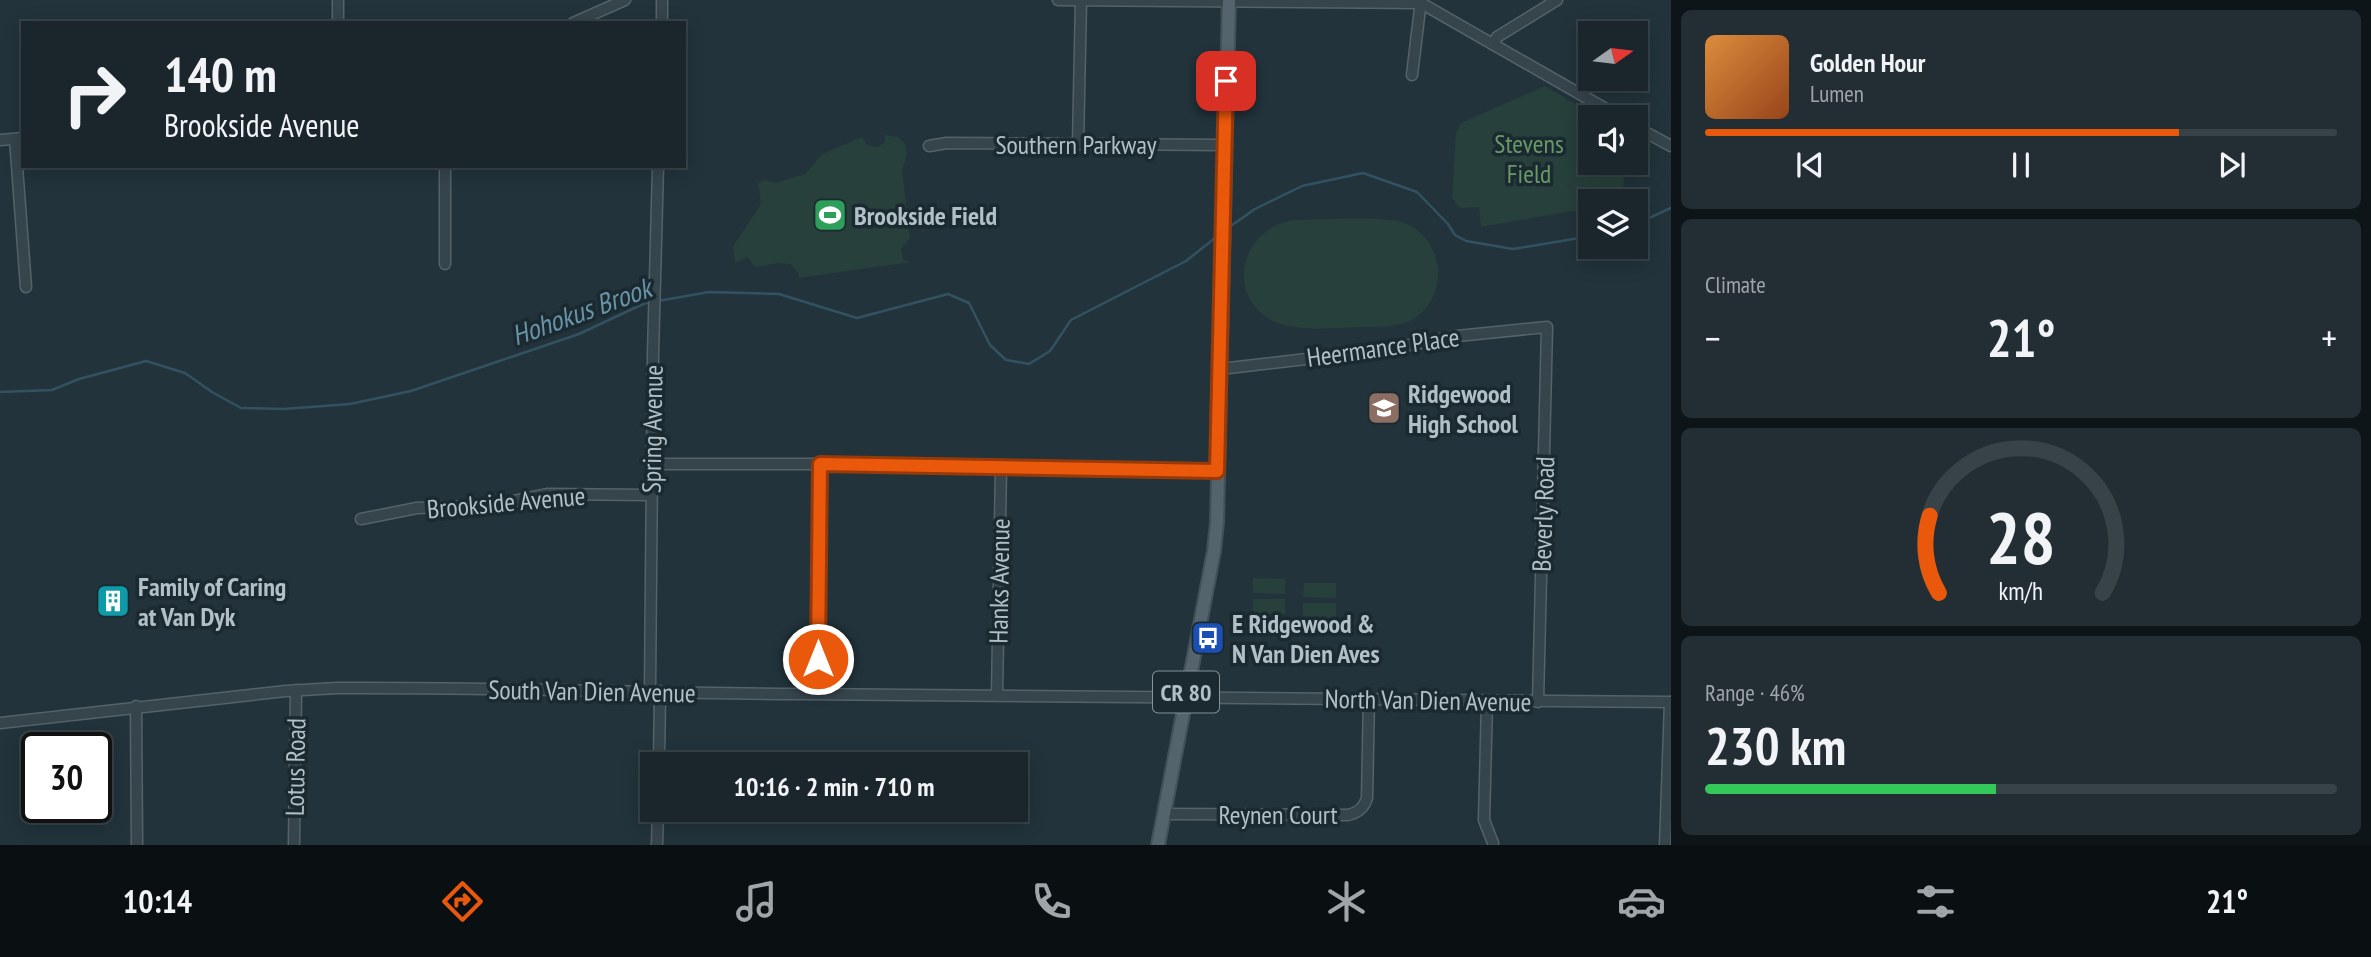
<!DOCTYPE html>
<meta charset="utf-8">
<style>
:root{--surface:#1a262c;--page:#232e34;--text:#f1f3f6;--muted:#9fa5a9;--line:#384348;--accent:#ea580c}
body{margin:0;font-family:"PT Sans Narrow",sans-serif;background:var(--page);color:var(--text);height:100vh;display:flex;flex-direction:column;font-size:26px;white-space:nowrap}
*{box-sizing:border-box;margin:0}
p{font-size:23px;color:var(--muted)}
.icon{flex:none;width:38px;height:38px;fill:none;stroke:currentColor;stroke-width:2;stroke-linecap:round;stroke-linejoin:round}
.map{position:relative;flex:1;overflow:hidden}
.side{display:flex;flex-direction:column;gap:10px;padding:10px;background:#0e1518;width:700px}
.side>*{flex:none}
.hud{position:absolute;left:21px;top:21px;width:665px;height:147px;border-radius:0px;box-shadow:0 4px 18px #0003,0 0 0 2px var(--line);background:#1a262c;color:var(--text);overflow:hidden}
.needle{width:46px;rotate:76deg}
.fabs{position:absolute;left:1578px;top:21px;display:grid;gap:14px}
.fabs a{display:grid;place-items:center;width:70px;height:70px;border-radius:0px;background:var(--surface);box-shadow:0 4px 18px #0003,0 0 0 2px var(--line);font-size:35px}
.speed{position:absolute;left:21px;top:732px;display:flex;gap:14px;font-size:35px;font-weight:700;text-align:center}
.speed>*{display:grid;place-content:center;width:91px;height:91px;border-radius:50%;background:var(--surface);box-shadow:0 4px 18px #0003,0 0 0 2px var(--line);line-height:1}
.speed .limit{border:4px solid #111;border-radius:10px;background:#fff;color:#111}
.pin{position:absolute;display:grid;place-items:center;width:60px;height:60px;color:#fff;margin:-30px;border-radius:14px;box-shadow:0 4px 10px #0006}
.me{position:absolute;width:77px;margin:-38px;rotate:0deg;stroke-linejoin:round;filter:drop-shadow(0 0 5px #0008)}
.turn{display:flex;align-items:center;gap:24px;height:147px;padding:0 28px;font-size:32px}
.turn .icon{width:91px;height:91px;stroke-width:2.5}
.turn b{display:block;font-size:49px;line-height:60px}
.big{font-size:52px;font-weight:700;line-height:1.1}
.side .card{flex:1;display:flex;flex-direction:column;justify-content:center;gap:10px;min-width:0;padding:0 24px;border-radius:10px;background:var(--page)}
.side .dial{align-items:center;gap:0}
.dial svg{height:182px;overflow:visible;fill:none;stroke:var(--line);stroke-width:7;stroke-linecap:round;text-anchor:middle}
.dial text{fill:var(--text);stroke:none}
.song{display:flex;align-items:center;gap:21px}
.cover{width:84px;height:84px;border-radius:10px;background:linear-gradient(135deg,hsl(30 70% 55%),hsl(20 70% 35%))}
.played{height:7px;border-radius:4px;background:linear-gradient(90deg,var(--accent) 75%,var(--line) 75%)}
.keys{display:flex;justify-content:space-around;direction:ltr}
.heat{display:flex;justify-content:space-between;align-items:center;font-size:38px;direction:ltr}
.charge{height:10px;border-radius:5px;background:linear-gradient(90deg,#34c759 46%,var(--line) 0)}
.trip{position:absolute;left:640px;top:752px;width:388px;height:70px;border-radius:0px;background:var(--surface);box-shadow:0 4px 18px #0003,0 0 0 2px var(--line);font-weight:700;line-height:70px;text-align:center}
.tab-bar{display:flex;height:112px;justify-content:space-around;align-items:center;background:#0a0f12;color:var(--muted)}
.tab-bar .icon{width:49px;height:49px}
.tab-bar .on{color:var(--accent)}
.tab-bar b{font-size:32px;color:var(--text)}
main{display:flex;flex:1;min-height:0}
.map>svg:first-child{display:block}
</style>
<main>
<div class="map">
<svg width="1671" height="845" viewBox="0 0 1671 845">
<rect width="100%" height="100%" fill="#22333b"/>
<g fill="#27403b">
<path d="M1545,86L1597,117H1591V163H1625L1622,201H1591V212L1572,211L1481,227L1479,207L1460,208L1452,198L1456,133L1461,123Z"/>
<path d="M885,135L898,137L905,144L907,155L902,170L910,238L901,249L903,260L911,262L798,278L799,274L790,264L777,263L755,267L748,257L735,263L733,246L761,204L758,183L765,180L775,183L805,174L822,154L862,137L867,145L877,147L885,142Z"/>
<path d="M1293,220C1319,220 1383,215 1405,223C1444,239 1450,294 1415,318C1400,327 1384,327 1368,327C1342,327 1297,333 1273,321C1224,295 1241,229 1293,220Z"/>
<path d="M1253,578L1285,579V594L1253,593Z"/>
<path d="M1304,583H1336V598L1303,597Z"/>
<rect x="1253" y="599" width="32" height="15"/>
<rect x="1303" y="603" width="33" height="15"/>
<rect x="1253" y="619" width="32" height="15"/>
</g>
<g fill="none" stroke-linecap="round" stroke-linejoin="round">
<g stroke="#335261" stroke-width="2.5">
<path d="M1636,224L1671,208"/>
<path d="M1228,228L1255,209L1302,186L1363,173L1417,192L1448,224L1455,235L1466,241L1513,249L1591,236"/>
<path d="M658,301L709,292L779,294L857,318L948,294L969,303L990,345L1006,360L1029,364L1050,351L1071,320L1186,261L1220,234"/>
<path d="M0,392L52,390L79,379L146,361L185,373L212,392L241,408L284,409L350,404L411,391L579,334L643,304L651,302"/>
</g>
<defs>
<g id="minor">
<path d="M338,0V23"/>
<path d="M1058,0L1421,3L1620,117"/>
<path d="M573,23L625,0"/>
<path d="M662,23V0"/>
<path d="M1493,44L1497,37L1557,0"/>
<path d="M1412,75L1421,0"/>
<path d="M1636,127L1671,146"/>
<path d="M15,139L26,287"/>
<path d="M0,140L23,138"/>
<path d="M1078,144L1081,0"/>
<path d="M929,146L947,143L1225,145"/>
<path d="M445,166V264"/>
<path d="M1220,369L1383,350L1457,336L1547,327L1538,702"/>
<path d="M652,464H819L1217,471"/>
<path d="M361,519L417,508L495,505L547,494L652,495"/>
<path d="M650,691L653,354L658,166"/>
<path d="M818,693L819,464"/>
<path d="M997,695L1001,467"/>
<path d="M1487,702L1484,820L1493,843"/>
<path d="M136,706L137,845"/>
<path d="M0,723L286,691L337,688C491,687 645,693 800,694C1090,694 1380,701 1671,702"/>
<path d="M659,765L660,691"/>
<path d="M1166,814L1348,815C1358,813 1364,808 1367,798L1369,698"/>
<path d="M294,845L296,690"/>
<path d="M657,845L658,810"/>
<path d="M1665,845L1670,702"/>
</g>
<path id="major" d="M1158,845L1214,551L1217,522L1229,0"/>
</defs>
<use href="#minor" stroke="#546269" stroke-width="13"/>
<use href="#major" stroke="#425057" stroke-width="16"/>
<use href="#minor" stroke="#36444c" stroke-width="10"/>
<use href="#major" stroke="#54646c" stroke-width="12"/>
</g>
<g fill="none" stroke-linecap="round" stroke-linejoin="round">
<defs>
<path id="route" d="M818,659L820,464L1217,471L1226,81"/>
</defs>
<use href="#route" stroke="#983908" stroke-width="18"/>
<use href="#route" stroke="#ea580c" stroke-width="12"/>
</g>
<defs>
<symbol id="stadium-square" viewBox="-11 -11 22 22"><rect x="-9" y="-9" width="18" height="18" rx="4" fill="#2e9e5b" stroke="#1b2930"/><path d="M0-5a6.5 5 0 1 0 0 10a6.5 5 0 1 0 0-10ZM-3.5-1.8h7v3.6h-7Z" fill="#fff"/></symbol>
<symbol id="school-square" viewBox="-11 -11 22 22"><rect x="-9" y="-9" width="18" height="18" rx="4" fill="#8d6e63" stroke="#1b2930"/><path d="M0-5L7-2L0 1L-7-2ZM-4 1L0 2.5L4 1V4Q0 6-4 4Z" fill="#fff"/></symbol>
<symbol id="building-square" viewBox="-11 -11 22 22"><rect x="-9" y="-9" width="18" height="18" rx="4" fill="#0f9aa8" stroke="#1b2930"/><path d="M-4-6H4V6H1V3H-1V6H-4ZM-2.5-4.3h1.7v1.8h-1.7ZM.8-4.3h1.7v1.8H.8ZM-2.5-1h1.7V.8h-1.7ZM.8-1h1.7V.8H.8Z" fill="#fff"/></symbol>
<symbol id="bus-square" viewBox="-11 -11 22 22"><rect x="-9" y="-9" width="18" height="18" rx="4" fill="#1a4fb4" stroke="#1b2930"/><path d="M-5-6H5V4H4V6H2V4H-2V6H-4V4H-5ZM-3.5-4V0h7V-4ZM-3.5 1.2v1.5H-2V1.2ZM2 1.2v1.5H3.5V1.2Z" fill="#fff"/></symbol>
</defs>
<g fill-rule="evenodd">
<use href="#stadium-square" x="811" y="196" width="38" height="38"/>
<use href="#school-square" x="1365" y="389" width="38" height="38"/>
<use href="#building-square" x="94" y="582" width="38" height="38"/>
<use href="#bus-square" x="1189" y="619" width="38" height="38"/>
</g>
<g text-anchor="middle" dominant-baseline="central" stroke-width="7" stroke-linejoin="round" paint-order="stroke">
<rect fill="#1b2930" stroke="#84929a" stroke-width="2" x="1153" y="671.5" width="66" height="41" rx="5"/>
<g font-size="24" font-weight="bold" fill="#b1bfc7">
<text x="1186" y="692">CR 80</text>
</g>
<g font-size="26" fill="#689967" stroke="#1b2930">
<text x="1529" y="143">Stevens<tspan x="1529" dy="30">Field</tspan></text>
</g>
<g font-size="26" fill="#b1bfc7" stroke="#1b2930">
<text x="1076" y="144">Southern Parkway</text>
<text transform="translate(1383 347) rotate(-8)">Heermance Place</text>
<text transform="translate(652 429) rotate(-89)">Spring Avenue</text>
<text transform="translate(506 502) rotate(-5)">Brookside Avenue</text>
<text transform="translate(1543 514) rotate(-88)">Beverly Road</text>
<text transform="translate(999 581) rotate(-89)">Hanks Avenue</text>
<text transform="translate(592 691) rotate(1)">South Van Dien Avenue</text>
<text transform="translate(1428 700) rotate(1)">North Van Dien Avenue</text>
<text transform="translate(295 767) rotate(-89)">Lotus Road</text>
<text x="1278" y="814">Reynen Court</text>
</g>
<g font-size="26" font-weight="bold" fill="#b1bfc7" stroke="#1b2930" text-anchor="start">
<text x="854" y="215">Brookside Field</text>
<text x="1408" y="393">Ridgewood<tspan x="1408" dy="30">High School</tspan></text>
<text x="138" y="586">Family of Caring<tspan x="138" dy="30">at Van Dyk</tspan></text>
<text x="1232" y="623">E Ridgewood &amp;<tspan x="1232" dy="30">N Van Dien Aves</tspan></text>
</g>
<g font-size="28" font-style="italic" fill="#6993a7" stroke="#1b2930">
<text transform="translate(581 311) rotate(-20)">Hohokus Brook</text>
</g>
</g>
</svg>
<div class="fabs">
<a><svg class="needle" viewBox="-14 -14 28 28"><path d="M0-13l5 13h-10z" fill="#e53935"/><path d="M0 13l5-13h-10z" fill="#9fa5a9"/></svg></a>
<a><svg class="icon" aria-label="sound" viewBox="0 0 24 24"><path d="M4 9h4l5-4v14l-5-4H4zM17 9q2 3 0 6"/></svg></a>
<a><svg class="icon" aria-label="layers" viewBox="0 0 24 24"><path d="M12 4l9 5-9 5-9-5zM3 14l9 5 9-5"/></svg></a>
</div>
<div class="speed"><div class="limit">30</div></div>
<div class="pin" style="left:1226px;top:81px;background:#d93025"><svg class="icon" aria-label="arrive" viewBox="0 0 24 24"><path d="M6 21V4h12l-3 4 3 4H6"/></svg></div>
<svg class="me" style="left:818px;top:659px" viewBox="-20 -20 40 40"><circle r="17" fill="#ea580c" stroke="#fff" stroke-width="3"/><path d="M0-11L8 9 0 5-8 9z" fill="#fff"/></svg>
<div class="trip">10:16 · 2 min · 710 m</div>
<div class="hud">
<div class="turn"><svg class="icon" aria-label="right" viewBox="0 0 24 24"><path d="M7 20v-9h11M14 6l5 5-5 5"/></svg><div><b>140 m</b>Brookside Avenue</div></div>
</div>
</div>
<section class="side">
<div class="card">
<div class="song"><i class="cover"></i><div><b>Golden Hour</b><p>Lumen</p></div></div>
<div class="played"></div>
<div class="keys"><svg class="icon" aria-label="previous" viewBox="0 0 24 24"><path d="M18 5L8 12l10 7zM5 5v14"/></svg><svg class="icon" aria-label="pause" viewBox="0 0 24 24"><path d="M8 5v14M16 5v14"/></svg><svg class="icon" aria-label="next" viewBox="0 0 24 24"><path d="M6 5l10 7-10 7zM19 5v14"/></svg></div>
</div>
<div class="card"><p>Climate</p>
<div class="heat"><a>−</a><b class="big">21°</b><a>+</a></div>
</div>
<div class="card dial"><svg viewBox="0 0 100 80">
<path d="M14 69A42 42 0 1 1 86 69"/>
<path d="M14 69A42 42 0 0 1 10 35" stroke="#ea580c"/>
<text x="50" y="56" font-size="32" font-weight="700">28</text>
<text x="50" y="72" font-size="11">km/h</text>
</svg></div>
<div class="card"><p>Range · 46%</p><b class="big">230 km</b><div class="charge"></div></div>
</section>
</main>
<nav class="tab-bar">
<b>10:14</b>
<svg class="icon on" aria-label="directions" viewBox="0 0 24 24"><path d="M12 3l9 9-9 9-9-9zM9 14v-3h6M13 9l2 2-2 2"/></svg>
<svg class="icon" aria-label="music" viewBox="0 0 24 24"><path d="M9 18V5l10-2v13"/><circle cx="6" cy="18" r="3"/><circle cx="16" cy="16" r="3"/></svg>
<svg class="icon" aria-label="phone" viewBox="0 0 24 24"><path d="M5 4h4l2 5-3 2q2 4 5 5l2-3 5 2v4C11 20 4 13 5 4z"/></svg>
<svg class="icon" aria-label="climate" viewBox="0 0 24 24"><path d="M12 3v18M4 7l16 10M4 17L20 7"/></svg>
<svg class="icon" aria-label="car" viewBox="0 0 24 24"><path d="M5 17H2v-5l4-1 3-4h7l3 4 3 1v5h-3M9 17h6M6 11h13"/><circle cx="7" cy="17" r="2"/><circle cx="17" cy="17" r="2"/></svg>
<svg class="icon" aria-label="filters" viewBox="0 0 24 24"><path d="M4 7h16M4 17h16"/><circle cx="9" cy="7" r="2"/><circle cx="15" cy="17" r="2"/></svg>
<b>21°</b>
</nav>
